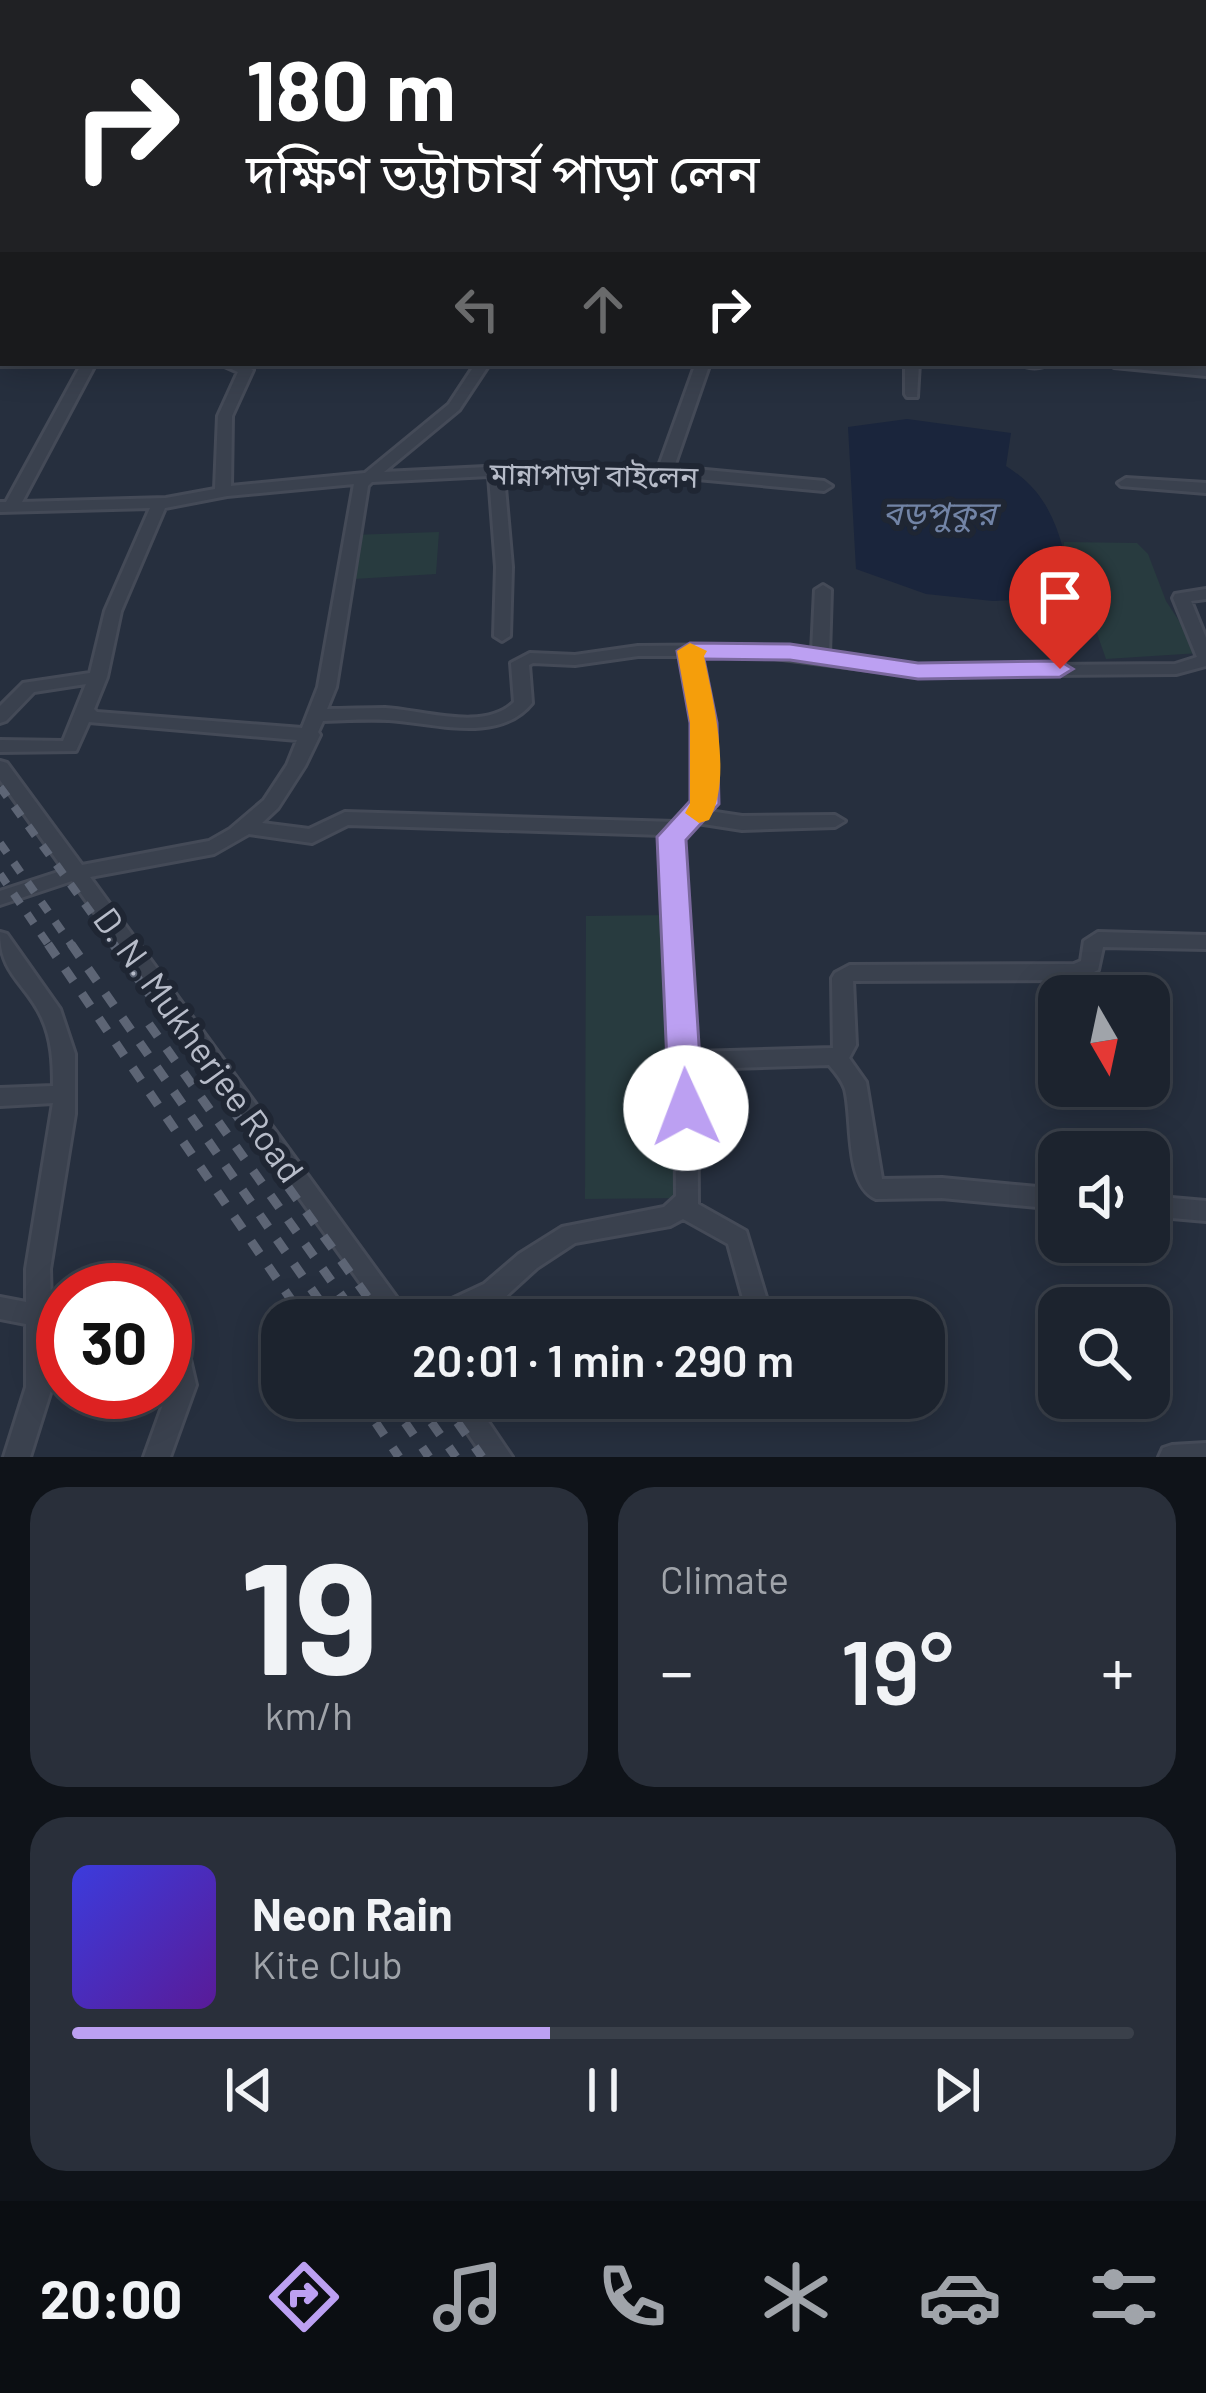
<!DOCTYPE html>
<meta charset="utf-8">
<style>
:root{--surface:#1c232e;--page:#292f3a;--text:#f1f3f6;--muted:#a0a4aa;--line:#3a404a;--accent:#bca0f2}
body{margin:0;font-family:Barlow,"Noto Sans Bengali",sans-serif;background:var(--page);color:var(--text);height:100vh;display:flex;flex-direction:column;font-size:45px;white-space:nowrap}
*{box-sizing:border-box;margin:0}
p{font-size:39px;color:var(--muted)}
.icon{flex:none;width:66px;height:66px;fill:none;stroke:currentColor;stroke-width:2;stroke-linecap:round;stroke-linejoin:round}
.map{position:relative;height:1457px;overflow:hidden}
.drawer{display:flex;flex-direction:column;gap:30px;padding:30px;background:#0f1319;flex:1}
.drawer>*{flex:none}
.banner{position:absolute;left:0px;top:0px;width:1206px;height:366px;box-shadow:0 6px 30px #0003,0 0 0 3px var(--line);background:#202124;color:#fff;overflow:hidden}
.needle{width:78px;rotate:171deg}
.fabs{position:absolute;left:1038px;top:975px;display:grid;gap:24px}
.fabs a{display:grid;place-items:center;width:132px;height:132px;border-radius:24px;background:var(--surface);box-shadow:0 6px 30px #0003,0 0 0 3px var(--line);font-size:60px}
.speed{position:absolute;left:36px;top:1263px;display:flex;gap:24px;font-size:60px;font-weight:700;text-align:center}
.speed>*{display:grid;place-content:center;width:156px;height:156px;border-radius:50%;background:var(--surface);box-shadow:0 6px 30px #0003,0 0 0 3px var(--line);line-height:1}
.speed .limit{border:18px solid #d22;background:#fff;color:#111}
.pin{position:absolute;display:grid;place-items:center;width:102px;height:102px;color:#fff;margin:-123px -51px;border-radius:50% 50% 50% 0;rotate:-45deg;box-shadow:0 0 12px #0007}
.pin .icon{rotate:45deg}
.me{position:absolute;width:132px;margin:-66px;rotate:358deg;stroke-linejoin:round;filter:drop-shadow(0 0 9px #0008)}
.turn{display:flex;align-items:center;gap:42px;height:252px;padding:0 48px;font-size:54px}
.turn .icon{width:156px;height:156px;stroke-width:2.5}
.turn b{display:block;font-size:84px;line-height:102px}
.lanes{display:flex;align-items:center;height:114px;padding:0 48px;background:#0003;justify-content:center;gap:60px;direction:ltr}
.lanes .off{opacity:.35}
.big{font-size:90px;font-weight:600;line-height:1.1}
.drawer .widget{flex:1;display:flex;flex-direction:column;justify-content:center;gap:18px;min-width:0;padding:0 42px;border-radius:36px;background:var(--page)}
.drawer .dial{align-items:center;gap:0}
.dial b{font-size:156px;line-height:1}
.song{display:flex;align-items:center;gap:36px}
.cover{width:144px;height:144px;border-radius:18px;background:linear-gradient(135deg,hsl(240 70% 55%),hsl(270 70% 35%))}
.played{height:12px;border-radius:6px;background:linear-gradient(90deg,var(--accent) 45%,var(--line) 45%)}
.keys{display:flex;justify-content:space-around;direction:ltr}
.heat{display:flex;justify-content:space-between;align-items:center;font-size:66px;direction:ltr}
.drawer .tiles{flex:1;display:grid;gap:30px;grid-template-columns:1fr 1fr}
.widget:last-child{grid-column:span 2}
.trip{position:absolute;left:261px;top:1299px;width:684px;height:120px;border-radius:36px;background:var(--surface);box-shadow:0 6px 30px #0003,0 0 0 3px var(--line);font-weight:600;line-height:120px;text-align:center}
.menu{display:flex;height:192px;justify-content:space-around;align-items:center;background:#0b0e12;color:var(--muted)}
.menu .icon{width:84px;height:84px}
.menu .selected{color:var(--accent)}
.menu b{font-size:54px;color:var(--text)}
.map>svg:first-child{display:block}
</style>
<div class="map">
<svg width="1206" height="1457" viewBox="0 0 1206 1457">
<rect width="100%" height="100%" fill="#262f3e"/>
<g fill="#283b3f">
<path d="M439,532L436,574L354,579L350,535Z"/>
<path d="M1064,542L1137,543L1148,554L1166,601L1200,653L1106,659L1094,625L1062,575Z"/>
<path d="M670,915L683,1198L585,1199L586,916Z"/>
</g>
<path fill="#1a253c" d="M907,419L1011,433L1006,466C1057,498 1061,542 1075,597L993,601L926,594L856,569L848,427Z"/>
<g fill="none" stroke-linecap="round" stroke-linejoin="round">
<defs>
<g id="street">
<rect x="385" y="0" width="10" height="3"/>
<path d="M445,0H455L456,3H446Z"/>
<path d="M539,0H552L555,3H543Z"/>
<path d="M575,0H664L656,3H567Z"/>
<path d="M798,0L791,3L770,1L771,0Z"/>
<path d="M878,0H888L891,3H881Z"/>
<path d="M999,0H1009L1010,3H1000Z"/>
<path d="M1109,0H1119L1118,3H1108Z"/>
<rect x="1203" y="35" width="3" height="6"/>
<rect x="0" y="53" width="3" height="6"/>
<rect x="1203" y="59" width="3" height="6"/>
<path d="M0,76H3V83L0,84Z"/>
<rect x="1203" y="92" width="3" height="6"/>
<rect x="0" y="102" width="3" height="6"/>
<rect x="1203" y="113" width="3" height="6"/>
<rect x="0" y="121" width="3" height="6"/>
<rect x="0" y="139" width="3" height="8"/>
<rect x="1203" y="155" width="3" height="7"/>
<rect x="0" y="173" width="3" height="7"/>
<rect x="1203" y="293" width="3" height="8"/>
<rect x="0" y="345" width="3" height="8"/>
<path d="M82,363H96L22,502L166,498L215,489L218,416L238,372L218,363H239L253,370L232,416L231,486L365,473L449,404L476,363H490L459,410L384,472L528,465L659,466L696,363H710L674,467L824,481L832,486L824,491L665,476H504L512,567L510,636L502,641L494,636L496,567L489,476L372,482L368,486L336,687L327,709C346,709 366,708 385,708C423,710 484,732 514,702L511,663L530,653L575,655L638,646L750,645L812,652L815,590L823,585L831,590L829,655L918,666L1175,664L1197,657L1173,598L1175,594L1206,589V599L1191,601L1206,638V666L1176,674L918,676L750,655L699,656L712,723L714,804L709,811L742,816L835,815L845,821L835,827L742,830L697,823L681,839L696,1052L833,1048L832,978L835,973L850,965L1074,964L1081,961L1084,941L1098,932L1206,935V949L1103,947L1098,970L1077,980L853,981L856,1045L849,1058L866,1082L882,1179L942,1178L1059,1189V1209L942,1198L876,1199C844,1185 853,1119 845,1089C842,1080 835,1072 829,1065L697,1069L698,1204L746,1231L773,1320H749L728,1244L683,1219L670,1226L575,1243L537,1268L502,1300L458,1320H421L424,1312L484,1284L519,1254L562,1227L664,1207L676,1196L675,1061L663,835L348,825L312,843L249,834L214,854L90,877L413,1320H387L72,881L0,905V891L64,870L0,780V761L7,763L82,865L209,841L230,829L264,800L287,765L297,740L89,722L76,751L0,752V740L63,741L86,684L34,692L6,721L0,723V706L23,683L90,673L105,611L150,508L0,512V502H6ZM354,484L318,687L302,728L97,712L94,709L107,677L121,611L165,508L227,496ZM638,656H682L694,723L696,802L675,822L345,812L309,829L262,823L278,808L305,766L320,735L318,732L323,721C345,720 367,719 389,720C435,723 499,744 532,703L529,665L533,663L575,665Z"/>
<path d="M905,363H919L917,397H907L905,394Z"/>
<path d="M1020,363H1049C1043,369 1026,369 1020,363Z"/>
<path d="M1107,363H1156L1206,368V376L1114,367Z"/>
<path d="M1126,478L1206,483V493L1121,486L1118,483Z"/>
<path d="M0,932L7,934L60,1009L75,1054V1114L50,1269L51,1307L63,1309V1331L51,1329L52,1387L30,1457H4L26,1387V1324L0,1319V1297L26,1302V1269L53,1103L0,1106V1088L53,1086C53,1062 52,1040 42,1018C26,983 0,975 0,932Z"/>
<path d="M1149,1196L1206,1201V1221L1149,1216Z"/>
<path d="M165,1342L189,1355L196,1385L170,1457H144L170,1385L168,1369L165,1367Z"/>
<path d="M444,1398H472L512,1457H484Z"/>
<path d="M1206,1443V1457H1159L1163,1448L1172,1445Z"/>
</g>
<path id="secondary" d="M0,0H68L70,3L3,4Z"/>
</defs>
<use href="#street" stroke="#444a57" stroke-width="6"/>
<use href="#secondary" stroke="#444a57" stroke-width="6"/>
<use href="#street" fill="#3a414e" fill-rule="evenodd"/>
<use href="#secondary" fill="#495061" fill-rule="evenodd"/>
<g stroke="#5d6575" stroke-width="8" stroke-dasharray="12 12" stroke-linecap="butt">
<path d="M0,787L116,947"/>
<path d="M0,843L73,947"/>
<path d="M0,874L50,947"/>
</g>
<g stroke="#5d6575" stroke-width="9" stroke-dasharray="15 15" stroke-linecap="butt">
<path d="M48,944L305,1320"/>
<path d="M71,944L333,1320"/>
<path d="M113,944L384,1320"/>
<path d="M149,1024L359,1320"/>
<path d="M359,1398L399,1457"/>
<path d="M388,1398L429,1457"/>
<path d="M414,1398L456,1457"/>
<path d="M440,1398L482,1457"/>
</g>
</g>
<path fill="#bca0f2" stroke="#7a689d" stroke-width="3" d="M690,643L790,644L918,663L1060,661L1073,669L1060,677L918,679L790,660L704,659L717,723L719,804L686,840L703,1108L698,1117L686,1121L674,1117L669,1108L657,837L690,801V723L677,651Z"/>
<path fill="#f59e0b" d="M690,643L707,651L704,656C713,700 733,780 709,820L699,823L685,813L690,804V723L677,651Z"/>
<g text-anchor="middle" dominant-baseline="central" stroke-width="12" stroke-linejoin="round" paint-order="stroke">
<g font-size="30" fill="#b7bcc9" stroke="#1f2633">
<text transform="translate(594 474) rotate(1)">মান্নাপাড়া বাইলেন</text>
</g>
<g font-size="33" font-style="italic" fill="#7284a6" stroke="#1f2633">
<text x="939" y="512">বড়পুকুর</text>
</g>
<g font-size="36" fill="#b7bcc9" stroke="#1f2633">
<text transform="translate(200 1044) rotate(54)">D. N. Mukherjee Road</text>
</g>
</g>
</svg>
<div class="fabs">
<a><svg class="needle" viewBox="-14 -14 28 28"><path d="M0-13l5 13h-10z" fill="#e53935"/><path d="M0 13l5-13h-10z" fill="#a0a4aa"/></svg></a>
<a><svg class="icon" aria-label="sound" viewBox="0 0 24 24"><path d="M4 9h4l5-4v14l-5-4H4zM17 9q2 3 0 6"/></svg></a>
<a><svg class="icon" aria-label="search" viewBox="0 0 24 24"><circle cx="10" cy="10" r="6"/><path d="M15 15l6 6"/></svg></a>
</div>
<div class="speed"><div class="limit">30</div></div>
<div class="pin" style="left:1060px;top:669px;background:#d93025"><svg class="icon" aria-label="arrive" viewBox="0 0 24 24"><path d="M6 21V4h12l-3 4 3 4H6"/></svg></div>
<svg class="me" style="left:686px;top:1108px" viewBox="-20 -20 40 40"><circle r="19" fill="#fff"/><path d="M0-13L10 11 0 6-10 11z" fill="#bca0f2"/></svg>
<div class="trip">20:01 · 1 min · 290 m</div>
<div class="banner">
<div class="turn"><svg class="icon" aria-label="right" viewBox="0 0 24 24"><path d="M7 20v-9h11M14 6l5 5-5 5"/></svg><div><b>180 m</b>দক্ষিণ ভট্টাচার্য পাড়া লেন</div></div>
<div class="lanes"><svg class="icon off" aria-label="left" viewBox="0 0 24 24"><path d="M17 20v-9H6M10 6l-5 5 5 5"/></svg><svg class="icon off" aria-label="ahead" viewBox="0 0 24 24"><path d="M12 20V5M6 11l6-6 6 6"/></svg><svg class="icon" aria-label="right" viewBox="0 0 24 24"><path d="M7 20v-9h11M14 6l5 5-5 5"/></svg></div>
</div>
</div>
<section class="drawer">
<div class="tiles">
<div class="widget dial"><b>19</b><p>km/h</p></div>
<div class="widget"><p>Climate</p>
<div class="heat"><a>−</a><b class="big">19°</b><a>+</a></div>
</div>
<div class="widget">
<div class="song"><i class="cover"></i><div><b>Neon Rain</b><p>Kite Club</p></div></div>
<div class="played"></div>
<div class="keys"><svg class="icon" aria-label="previous" viewBox="0 0 24 24"><path d="M18 5L8 12l10 7zM5 5v14"/></svg><svg class="icon" aria-label="pause" viewBox="0 0 24 24"><path d="M8 5v14M16 5v14"/></svg><svg class="icon" aria-label="next" viewBox="0 0 24 24"><path d="M6 5l10 7-10 7zM19 5v14"/></svg></div>
</div>
</div>
</section>
<nav class="menu">
<b>20:00</b>
<svg class="icon selected" aria-label="directions" viewBox="0 0 24 24"><path d="M12 3l9 9-9 9-9-9zM9 14v-3h6M13 9l2 2-2 2"/></svg>
<svg class="icon" aria-label="music" viewBox="0 0 24 24"><path d="M9 18V5l10-2v13"/><circle cx="6" cy="18" r="3"/><circle cx="16" cy="16" r="3"/></svg>
<svg class="icon" aria-label="phone" viewBox="0 0 24 24"><path d="M5 4h4l2 5-3 2q2 4 5 5l2-3 5 2v4C11 20 4 13 5 4z"/></svg>
<svg class="icon" aria-label="climate" viewBox="0 0 24 24"><path d="M12 3v18M4 7l16 10M4 17L20 7"/></svg>
<svg class="icon" aria-label="car" viewBox="0 0 24 24"><path d="M5 17H2v-5l4-1 3-4h7l3 4 3 1v5h-3M9 17h6M6 11h13"/><circle cx="7" cy="17" r="2"/><circle cx="17" cy="17" r="2"/></svg>
<svg class="icon" aria-label="filters" viewBox="0 0 24 24"><path d="M4 7h16M4 17h16"/><circle cx="9" cy="7" r="2"/><circle cx="15" cy="17" r="2"/></svg>
</nav>
